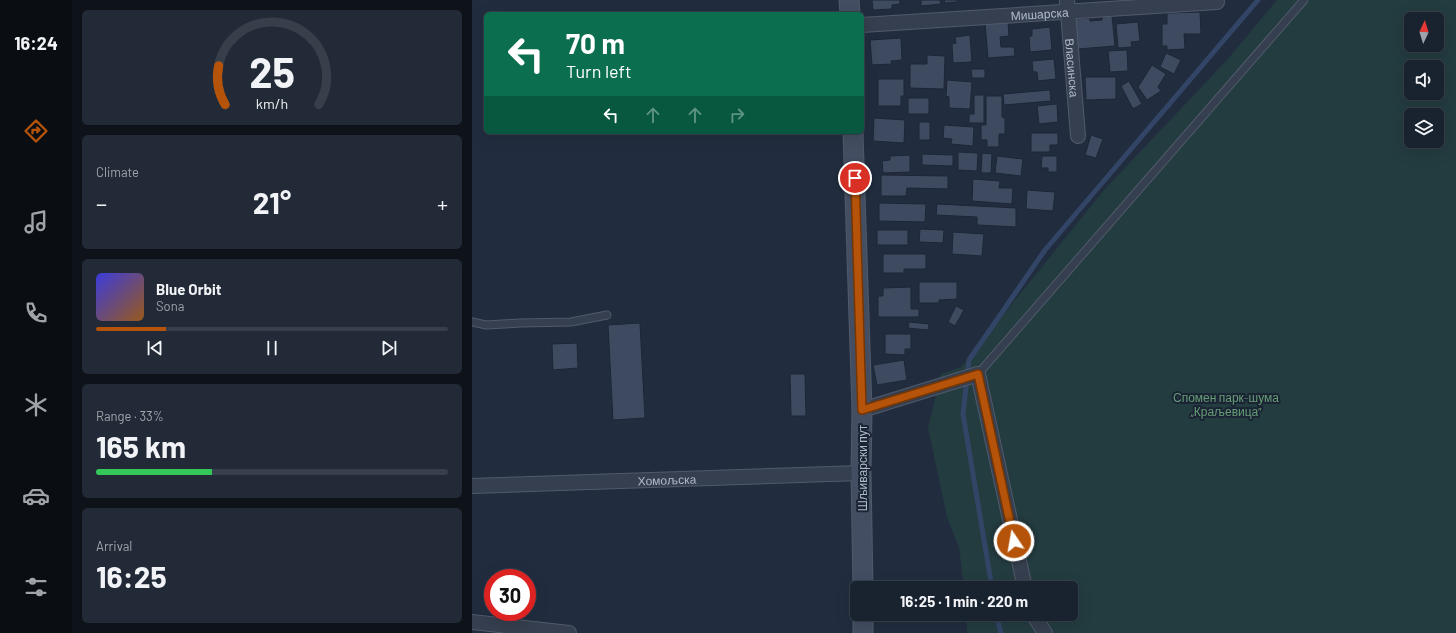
<!DOCTYPE html>
<meta charset="utf-8">
<style>
:root{--surface:#19222f;--page:#222a37;--text:#f1f3f6;--muted:#9fa4aa;--line:#373f4b;--accent:#b45309}
body{margin:0;font-family:Barlow,sans-serif;background:var(--page);color:var(--text);height:100vh;display:flex;flex-direction:column;font-size:15px;white-space:nowrap}
*{box-sizing:border-box;margin:0}
p{font-size:13px;color:var(--muted)}
.icon{flex:none;width:22px;height:22px;fill:none;stroke:currentColor;stroke-width:2;stroke-linecap:round;stroke-linejoin:round}
.map{position:relative;flex:1;overflow:hidden}
.side{display:flex;flex-direction:column;gap:10px;padding:10px;background:#0e131a;width:400px}
.side>*{flex:none}
.top-card{position:absolute;left:12px;top:12px;width:380px;height:122px;border-radius:6px;box-shadow:0 4px 16px #0002,0 0 0 1px var(--line);background:#0b6e4f;color:#fff;overflow:hidden}
.needle{width:26px;rotate:4deg}
.buttons{position:absolute;left:932px;top:12px;display:grid;gap:8px}
.buttons a{display:grid;place-items:center;width:40px;height:40px;border-radius:6px;background:var(--surface);box-shadow:0 4px 16px #0002,0 0 0 1px var(--line);font-size:20px}
.speed{position:absolute;left:12px;top:569px;display:flex;gap:8px;font-size:20px;font-weight:700;text-align:center}
.speed>*{display:grid;place-content:center;width:52px;height:52px;border-radius:50%;background:var(--surface);box-shadow:0 4px 16px #0002,0 0 0 1px var(--line);line-height:1}
.speed .limit{border:6px solid #d22;background:#fff;color:#111}
.pin{position:absolute;display:grid;place-items:center;width:34px;height:34px;color:#fff;margin:-17px;border:2px solid #fff;border-radius:50%;box-shadow:0 1px 4px #0007}
.me{position:absolute;width:44px;margin:-22px;rotate:348deg;stroke-linejoin:round;filter:drop-shadow(0 0 3px #0008)}
.turn{display:flex;align-items:center;gap:14px;height:84px;padding:0 16px;font-size:18px}
.turn .icon{width:52px;height:52px;stroke-width:2.5}
.turn b{display:block;font-size:28px;line-height:34px}
.lanes{display:flex;align-items:center;height:38px;padding:0 16px;background:#0003;justify-content:center;gap:20px;direction:ltr}
.lanes .off{opacity:.35}
.big{font-size:30px;font-weight:700;line-height:1.1}
.side .card{flex:1;display:flex;flex-direction:column;justify-content:center;gap:6px;min-width:0;padding:0 14px;border-radius:6px;background:var(--page)}
.side .dial{align-items:center;gap:0}
.dial svg{height:104px;overflow:visible;fill:none;stroke:var(--line);stroke-width:7;stroke-linecap:round;text-anchor:middle}
.dial text{fill:var(--text);stroke:none}
.song{display:flex;align-items:center;gap:12px}
.cover{width:48px;height:48px;border-radius:6px;background:linear-gradient(135deg,hsl(240 70% 55%),hsl(30 70% 35%))}
.played{height:4px;border-radius:2px;background:linear-gradient(90deg,var(--accent) 20%,var(--line) 20%)}
.keys{display:flex;justify-content:space-around;direction:ltr}
.heat{display:flex;justify-content:space-between;align-items:center;font-size:22px;direction:ltr}
.charge{height:6px;border-radius:3px;background:linear-gradient(90deg,#34c759 33%,var(--line) 0)}
.trip{position:absolute;left:378px;top:581px;width:228px;height:40px;border-radius:6px;background:var(--surface);box-shadow:0 4px 16px #0002,0 0 0 1px var(--line);font-weight:700;line-height:40px;text-align:center}
main{display:flex;flex:1;min-height:0}
.dock{display:flex;flex-direction:column;width:72px;justify-content:space-around;align-items:center;background:#0a0e13;color:var(--muted)}
.dock .icon{width:28px;height:28px}
.dock .active{color:var(--accent)}
.dock b{font-size:18px;color:var(--text)}
.map>svg:first-child{display:block}
</style>
<main>
<nav class="dock">
<b>16:24</b>
<svg class="icon active" aria-label="directions" viewBox="0 0 24 24"><path d="M12 3l9 9-9 9-9-9zM9 14v-3h6M13 9l2 2-2 2"/></svg>
<svg class="icon" aria-label="music" viewBox="0 0 24 24"><path d="M9 18V5l10-2v13"/><circle cx="6" cy="18" r="3"/><circle cx="16" cy="16" r="3"/></svg>
<svg class="icon" aria-label="phone" viewBox="0 0 24 24"><path d="M5 4h4l2 5-3 2q2 4 5 5l2-3 5 2v4C11 20 4 13 5 4z"/></svg>
<svg class="icon" aria-label="climate" viewBox="0 0 24 24"><path d="M12 3v18M4 7l16 10M4 17L20 7"/></svg>
<svg class="icon" aria-label="car" viewBox="0 0 24 24"><path d="M5 17H2v-5l4-1 3-4h7l3 4 3 1v5h-3M9 17h6M6 11h13"/><circle cx="7" cy="17" r="2"/><circle cx="17" cy="17" r="2"/></svg>
<svg class="icon" aria-label="filters" viewBox="0 0 24 24"><path d="M4 7h16M4 17h16"/><circle cx="9" cy="7" r="2"/><circle cx="15" cy="17" r="2"/></svg>
</nav>
<section class="side">
<div class="card dial"><svg viewBox="0 0 100 80">
<path d="M14 69A42 42 0 1 1 86 69"/>
<path d="M14 69A42 42 0 0 1 9 39" stroke="#b45309"/>
<text x="50" y="56" font-size="32" font-weight="700">25</text>
<text x="50" y="72" font-size="11">km/h</text>
</svg></div>
<div class="card"><p>Climate</p>
<div class="heat"><a>−</a><b class="big">21°</b><a>+</a></div>
</div>
<div class="card">
<div class="song"><i class="cover"></i><div><b>Blue Orbit</b><p>Sona</p></div></div>
<div class="played"></div>
<div class="keys"><svg class="icon" aria-label="previous" viewBox="0 0 24 24"><path d="M18 5L8 12l10 7zM5 5v14"/></svg><svg class="icon" aria-label="pause" viewBox="0 0 24 24"><path d="M8 5v14M16 5v14"/></svg><svg class="icon" aria-label="next" viewBox="0 0 24 24"><path d="M6 5l10 7-10 7zM19 5v14"/></svg></div>
</div>
<div class="card"><p>Range · 33%</p><b class="big">165 km</b><div class="charge"></div></div>
<div class="card"><p>Arrival</p><b class="big">16:25</b></div>
</section>
<div class="map">
<svg width="984" height="633" viewBox="0 0 984 633">
<rect width="100%" height="100%" fill="#212d3f"/>
<path fill="#233c40" fill-rule="evenodd" d="M805,0H984V633H495L494,614H599V588H492L487,547L475,517L456,428L469,374L489,367L632,190L755,60ZM939,19H965V45H939ZM939,67H965V93H939ZM939,115H965V141H939Z"/>
<g fill="none" stroke-linecap="round" stroke-linejoin="round">
<g stroke="#324566" stroke-width="5">
<path d="M520,588L491,414L497,360L573,250L786,0"/>
<path d="M524,614L529,633"/>
</g>
</g>
<g fill="#3d4a5f" stroke="#1d2636">
<path d="M400,0H428V4L420,5V9L401,10Z"/>
<path d="M449,0H468L469,4L449,6Z"/>
<path d="M472,0H485L486,2L473,3Z"/>
<path d="M728,12L729,34H712L713,49L695,50V46H690V24H695V13Z"/>
<path d="M640,16L643,46L606,49L603,19L618,18V21L630,20V17Z"/>
<path d="M536,21L537,36L528,37L529,47H542L543,56L516,58L513,23Z"/>
<path d="M666,22L668,41L659,42L660,47L646,48L644,24Z"/>
<path d="M578,27L580,50L558,52L557,36H560V29Z"/>
<path d="M498,35L500,62L481,63L480,44L484,43L483,37Z"/>
<path d="M429,38L430,60L419,61L420,64L400,65L398,40Z"/>
<path d="M655,50L656,71L638,72L636,51Z"/>
<path d="M694,53L709,60L702,74L688,67Z"/>
<path d="M455,55L473,56L472,89L438,88V64H455Z"/>
<path d="M582,59L584,79L566,81L565,72H561L560,61Z"/>
<path d="M680,65L694,74L686,87L689,91L675,100L666,87Z"/>
<path d="M499,69H513V78H500Z"/>
<path d="M613,77H644V99L614,100Z"/>
<path d="M406,79H432V96H429V106H406Z"/>
<path d="M475,80L500,82L498,109L477,108V97L474,96Z"/>
<path d="M657,81L670,104L661,109L649,86Z"/>
<path d="M578,90L579,101L532,105L531,94Z"/>
<path d="M502,95H512V123H497V114H502Z"/>
<path d="M514,96H530V117L533,118V134H527V147H515V140H509V125H514Z"/>
<rect x="436" y="98" width="21" height="16"/>
<path d="M585,104L586,122L567,124L565,106Z"/>
<path d="M402,118L433,120L432,143L401,141Z"/>
<rect x="447" y="122" width="11" height="18"/>
<path d="M472,125L502,127L501,146L479,144L480,139L471,138Z"/>
<path d="M559,133H586V145H578V152H559Z"/>
<path d="M619,135L631,139L624,158L613,155Z"/>
<path d="M486,152L506,153L505,171L486,170Z"/>
<path d="M510,153L520,154L519,173H509Z"/>
<path d="M450,154L481,155V166L450,165Z"/>
<path d="M438,155V172L411,173L410,161L418,160V156Z"/>
<path d="M525,156L551,159L549,176L523,173Z"/>
<path d="M570,156H585V172H576V168H569Z"/>
<path d="M409,175L476,176V189L435,188L434,196H409Z"/>
<path d="M501,179L528,181L527,188H541L540,204L500,201Z"/>
<path d="M555,190L583,192L581,211L554,209Z"/>
<path d="M407,203L454,204L453,222L407,221Z"/>
<path d="M465,204L544,208V227L505,225V217L464,215Z"/>
<path d="M448,229L472,230L471,243L447,242Z"/>
<rect x="405" y="230" width="31" height="15"/>
<path d="M481,232L512,234L510,256L480,254Z"/>
<path d="M411,254H454V269H432V273H411Z"/>
<path d="M447,282H485V299L467,300V303H447Z"/>
<path d="M439,287V309H447V317H406V296H411V288Z"/>
<path d="M484,306L492,310L483,326L476,322Z"/>
<path d="M437,322L457,324L456,330L436,328Z"/>
<path d="M168,323L173,418L141,420L136,325Z"/>
<path d="M413,334H439V349H433V355L413,354Z"/>
<path d="M105,343L106,368L81,370L80,344Z"/>
<path d="M432,360L435,380L405,385L401,365Z"/>
<path d="M318,374H333L334,416H319Z"/>
</g>
<g fill="none" stroke-linecap="round" stroke-linejoin="round">
<defs>
<g id="service">
<path d="M0,322L14,325L49,323L99,322L135,315"/>
<path d="M506,374L832,0"/>
</g>
<g id="minor">
<path id="s1" d="M595,0L606,136"/>
<path id="s2" d="M390,25L745,2"/>
<path d="M390,410L506,374L553,588"/>
<path id="s3" d="M0,486L389,473"/>
<path d="M561,614L573,633"/>
<path d="M0,622L97,633"/>
</g>
<g id="secondary">
<path d="M377,0L378,14"/>
<path d="M381,132L390,410L389,473L391,588"/>
<path d="M391,614V633"/>
</g>
</defs>
<use href="#service" stroke="#515a6a" stroke-width="9"/>
<use href="#minor" stroke="#515a6a" stroke-width="16"/>
<use href="#secondary" stroke="#515a6a" stroke-width="21"/>
<use href="#service" stroke="#363f4f" stroke-width="7"/>
<use href="#minor" stroke="#363f4f" stroke-width="14"/>
<use href="#secondary" stroke="#434e62" stroke-width="19"/>
</g>
<g fill="none" stroke-linecap="round" stroke-linejoin="round">
<defs>
<path id="route" d="M383,178L390,410L506,374L542,541"/>
</defs>
<use href="#route" stroke="#753606" stroke-width="10"/>
<use href="#route" stroke="#b45309" stroke-width="7"/>
</g>
<g text-anchor="middle" dominant-baseline="central" stroke-width="4" stroke-linejoin="round" paint-order="stroke">
<g font-size="12" fill="#b1baca" stroke="#1b2434">
<text stroke="none"><textPath href="#s2" startOffset="178">Мишарска</textPath></text>
<text stroke="none"><textPath href="#s1" startOffset="68">Власинска</textPath></text>
<text transform="translate(390 468) rotate(-90)">Шљиварски пут</text>
<text stroke="none"><textPath href="#s3" startOffset="195">Хомољска</textPath></text>
</g>
<g font-size="12" fill="#669d75" stroke="#1b2434">
<text x="754" y="397">Спомен парк-шума<tspan x="754" dy="14">„Краљевица”</tspan></text>
</g>
</g>
</svg>
<div class="buttons">
<a><svg class="needle" viewBox="-14 -14 28 28"><path d="M0-13l5 13h-10z" fill="#e53935"/><path d="M0 13l5-13h-10z" fill="#9fa4aa"/></svg></a>
<a><svg class="icon" aria-label="sound" viewBox="0 0 24 24"><path d="M4 9h4l5-4v14l-5-4H4zM17 9q2 3 0 6"/></svg></a>
<a><svg class="icon" aria-label="layers" viewBox="0 0 24 24"><path d="M12 4l9 5-9 5-9-5zM3 14l9 5 9-5"/></svg></a>
</div>
<div class="speed"><div class="limit">30</div></div>
<div class="pin" style="left:383px;top:178px;background:#d93025"><svg class="icon" aria-label="arrive" viewBox="0 0 24 24"><path d="M6 21V4h12l-3 4 3 4H6"/></svg></div>
<svg class="me" style="left:542px;top:541px" viewBox="-20 -20 40 40"><circle r="17" fill="#b45309" stroke="#fff" stroke-width="3"/><path d="M0-11L8 9 0 5-8 9z" fill="#fff"/></svg>
<div class="trip">16:25 · 1 min · 220 m</div>
<div class="top-card">
<div class="turn"><svg class="icon" aria-label="left" viewBox="0 0 24 24"><path d="M17 20v-9H6M10 6l-5 5 5 5"/></svg><div><b>70 m</b>Turn left</div></div>
<div class="lanes"><svg class="icon" aria-label="left" viewBox="0 0 24 24"><path d="M17 20v-9H6M10 6l-5 5 5 5"/></svg><svg class="icon off" aria-label="ahead" viewBox="0 0 24 24"><path d="M12 20V5M6 11l6-6 6 6"/></svg><svg class="icon off" aria-label="ahead" viewBox="0 0 24 24"><path d="M12 20V5M6 11l6-6 6 6"/></svg><svg class="icon off" aria-label="right" viewBox="0 0 24 24"><path d="M7 20v-9h11M14 6l5 5-5 5"/></svg></div>
</div>
</div>
</main>
